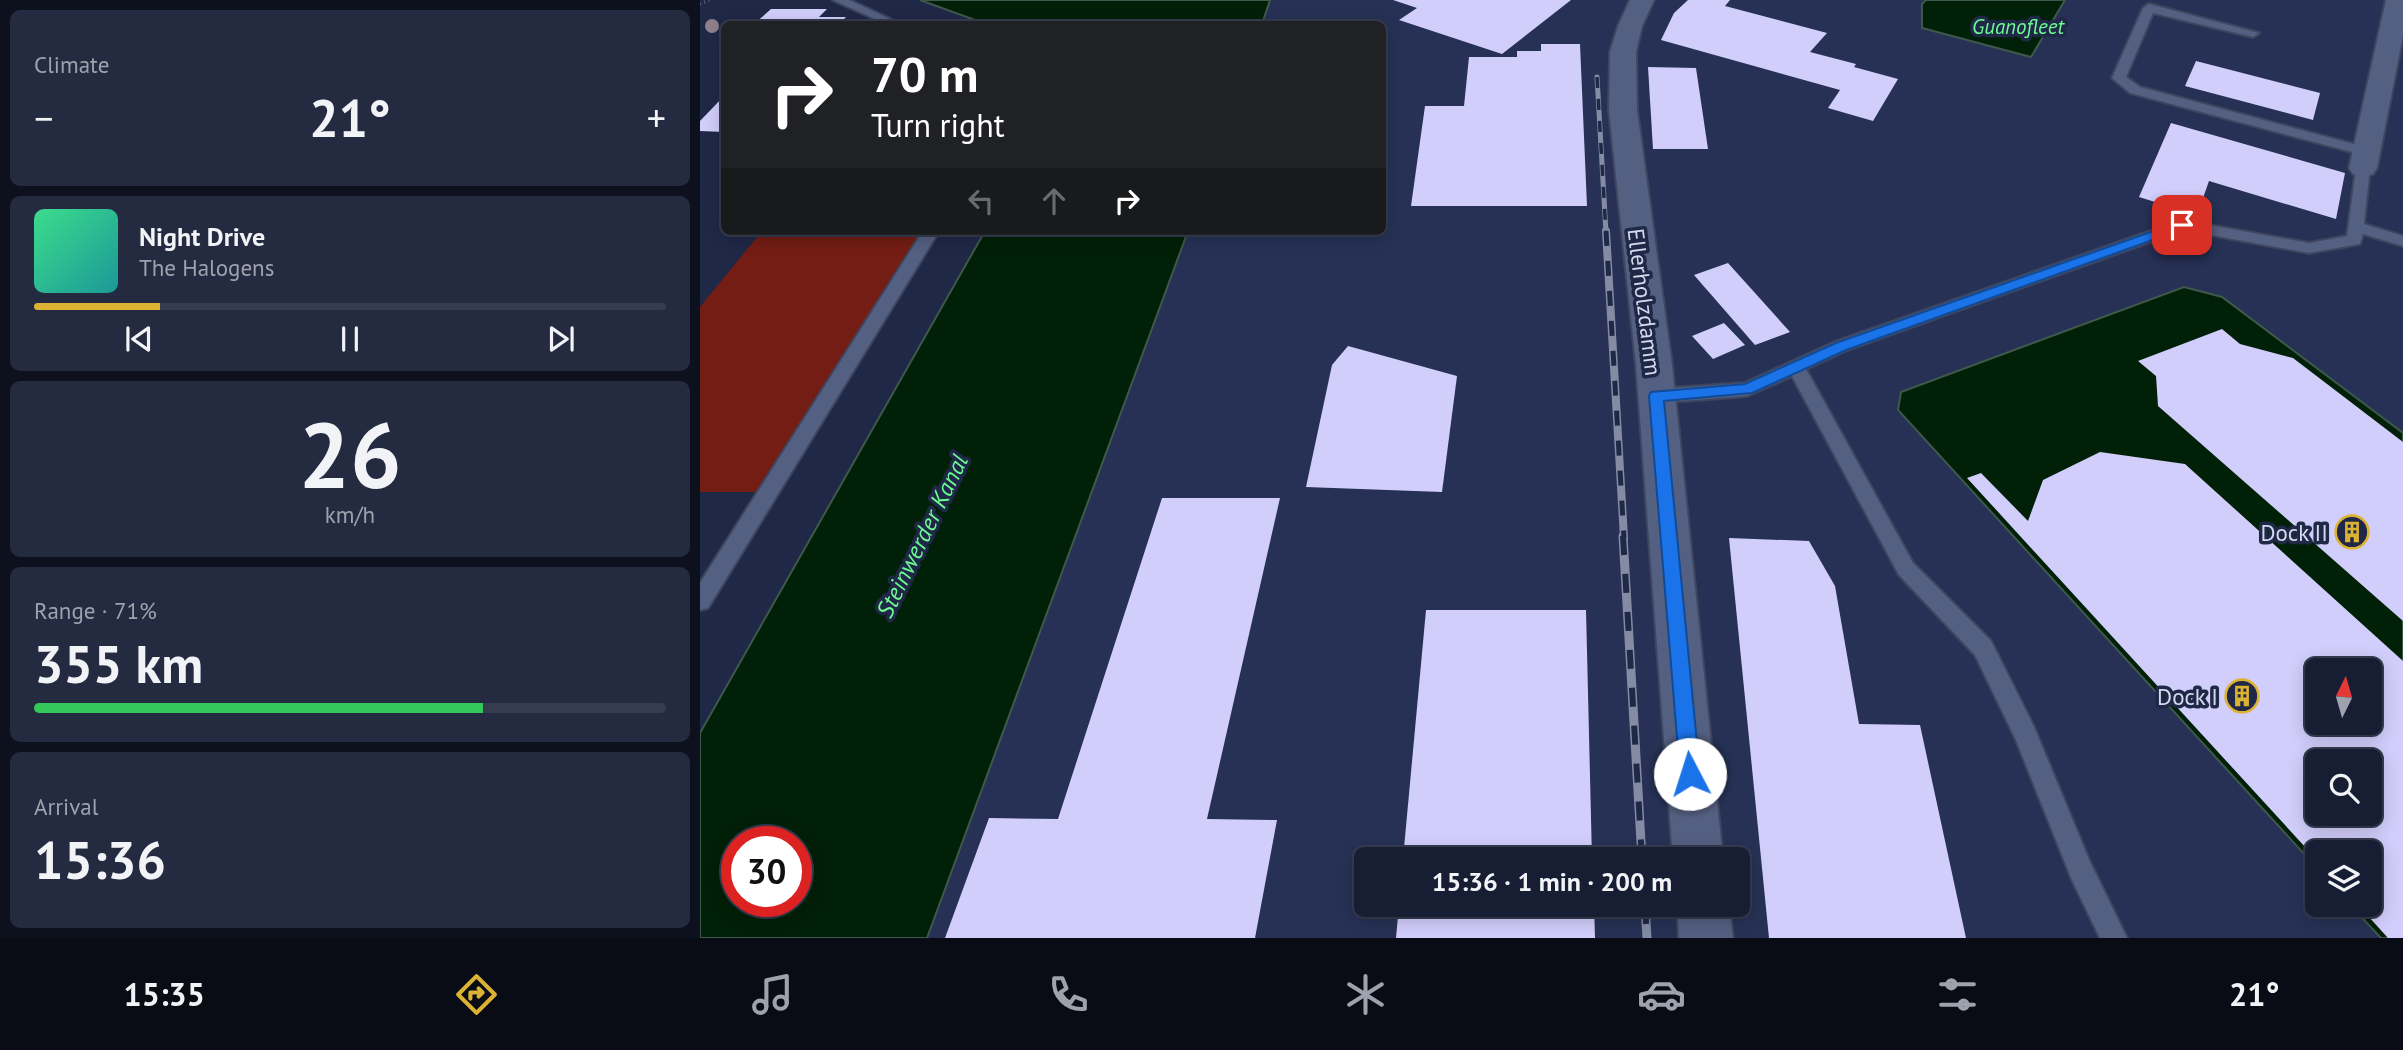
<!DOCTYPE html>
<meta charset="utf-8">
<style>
:root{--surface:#171e34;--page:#242b40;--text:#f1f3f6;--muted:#9ea2ac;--line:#363c4f;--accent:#dcb233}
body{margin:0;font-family:"PT Sans",sans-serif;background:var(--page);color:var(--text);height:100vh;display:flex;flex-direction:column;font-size:26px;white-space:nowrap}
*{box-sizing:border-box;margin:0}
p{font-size:23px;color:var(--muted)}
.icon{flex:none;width:38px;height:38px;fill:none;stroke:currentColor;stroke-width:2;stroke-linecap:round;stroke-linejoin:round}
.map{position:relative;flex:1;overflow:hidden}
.drawer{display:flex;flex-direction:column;gap:10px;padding:10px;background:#0d101d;width:700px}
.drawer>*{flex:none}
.guide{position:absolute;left:21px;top:21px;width:665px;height:214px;border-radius:10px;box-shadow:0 4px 18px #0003,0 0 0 2px var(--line);background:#202124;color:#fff;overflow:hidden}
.needle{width:46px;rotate:5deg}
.buttons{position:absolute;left:1605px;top:658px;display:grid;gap:14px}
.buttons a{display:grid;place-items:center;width:77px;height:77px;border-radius:10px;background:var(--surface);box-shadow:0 4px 18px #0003,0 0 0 2px var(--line);font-size:35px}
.speed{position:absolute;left:21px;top:826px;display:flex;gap:14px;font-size:35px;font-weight:700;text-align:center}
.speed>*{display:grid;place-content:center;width:91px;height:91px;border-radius:50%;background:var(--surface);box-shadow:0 4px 18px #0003,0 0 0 2px var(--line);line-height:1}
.speed .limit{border:10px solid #d22;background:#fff;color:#111}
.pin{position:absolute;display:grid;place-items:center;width:60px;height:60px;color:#fff;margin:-30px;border-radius:14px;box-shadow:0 4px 10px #0006}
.me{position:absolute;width:77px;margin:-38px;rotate:355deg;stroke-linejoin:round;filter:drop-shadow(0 0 5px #0008)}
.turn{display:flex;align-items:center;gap:24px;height:147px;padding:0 35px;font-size:32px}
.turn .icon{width:91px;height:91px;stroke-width:2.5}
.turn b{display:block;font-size:49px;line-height:60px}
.lanes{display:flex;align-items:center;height:66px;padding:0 35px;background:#0003;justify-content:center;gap:35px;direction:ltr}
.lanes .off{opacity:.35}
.big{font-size:52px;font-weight:800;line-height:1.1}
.drawer .card{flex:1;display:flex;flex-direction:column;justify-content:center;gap:10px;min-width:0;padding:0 24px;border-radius:10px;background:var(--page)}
.drawer .dial{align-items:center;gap:0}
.dial b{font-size:91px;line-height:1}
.song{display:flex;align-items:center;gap:21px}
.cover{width:84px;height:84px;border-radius:10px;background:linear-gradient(135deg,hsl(150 70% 55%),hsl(180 70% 35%))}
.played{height:7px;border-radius:4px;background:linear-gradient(90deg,var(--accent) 20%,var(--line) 20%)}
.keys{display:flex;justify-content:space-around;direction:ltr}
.heat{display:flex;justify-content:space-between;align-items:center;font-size:38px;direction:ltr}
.charge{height:10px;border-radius:5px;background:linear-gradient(90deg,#34c759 71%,var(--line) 0)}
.trip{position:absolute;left:654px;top:847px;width:396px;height:70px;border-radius:10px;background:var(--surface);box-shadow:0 4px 18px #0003,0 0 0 2px var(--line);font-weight:800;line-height:70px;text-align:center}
.menu{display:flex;height:112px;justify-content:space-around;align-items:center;background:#090c15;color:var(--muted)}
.menu .icon{width:49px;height:49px}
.menu .selected{color:var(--accent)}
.menu b{font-size:32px;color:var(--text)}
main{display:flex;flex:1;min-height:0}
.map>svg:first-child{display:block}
</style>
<main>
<section class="drawer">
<div class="card"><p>Climate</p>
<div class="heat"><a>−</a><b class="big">21°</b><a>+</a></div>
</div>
<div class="card">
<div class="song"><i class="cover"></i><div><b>Night Drive</b><p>The Halogens</p></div></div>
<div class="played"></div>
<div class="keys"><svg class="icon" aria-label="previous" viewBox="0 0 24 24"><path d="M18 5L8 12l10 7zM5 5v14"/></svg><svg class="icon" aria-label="pause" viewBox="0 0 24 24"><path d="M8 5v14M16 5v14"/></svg><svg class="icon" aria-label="next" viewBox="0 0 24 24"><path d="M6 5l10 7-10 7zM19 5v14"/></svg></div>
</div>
<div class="card dial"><b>26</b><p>km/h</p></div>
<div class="card"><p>Range · 71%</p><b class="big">355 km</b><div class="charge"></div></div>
<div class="card"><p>Arrival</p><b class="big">15:36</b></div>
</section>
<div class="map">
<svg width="1703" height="938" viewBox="0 0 1703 938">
<rect width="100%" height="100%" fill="#1f2846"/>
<path fill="#263155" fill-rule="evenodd" d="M570,0H1703V433L1522,297L1484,287L1198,410L1617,868V905H1650L1681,938H227L488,231H682V24H562ZM667,859H1038V905H667Z"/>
<path fill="#731d14" d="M62,231H226L58,492H0V307Z"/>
<g fill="#002007" stroke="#3f584c" stroke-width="2" fill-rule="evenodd">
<path d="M220,0H570L562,24H286Z"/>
<path d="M1226,0H1365L1331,57L1222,28V4Z"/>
<path d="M285,231H488L227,938H0V733ZM37,842H96V901H37Z"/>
<path d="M1484,287L1522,297L1703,433V938H1681L1650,905H1670V852H1617V868L1198,410L1201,392ZM1617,670H1670V723H1617ZM1617,761H1670V814H1617Z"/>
</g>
<g fill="#d2cefc" fill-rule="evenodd">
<path d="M693,0H871L802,54L699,20L717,8Z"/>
<path d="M988,0H1030L1025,6L1127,33L1110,52L1156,64L1154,67L1198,79L1173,121L1128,108L1140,90L961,40L974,13Z"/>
<path d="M71,9H127L119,17H146L139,24H54Z"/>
<path d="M841,44H880L887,206H711L725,106H764L769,57H817V51H841Z"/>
<path d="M1496,61L1620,93L1613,120L1485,86Z"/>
<path d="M948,67L996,68L1008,149H953Z"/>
<path d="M24,96V132L0,131V121Z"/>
<path d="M1471,123L1645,173L1636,219L1509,181L1497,215L1439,197Z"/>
<path d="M1028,263L1090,332L1055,345L994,275Z"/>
<path d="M1024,323L1045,345L1013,359L992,336Z"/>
<path d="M1522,329L1540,344L1593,358L1703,442V621L1458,406L1456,376L1438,361Z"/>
<path d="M648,346L757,376L742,492L606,487L632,365Z"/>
<path d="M1400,452L1485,464L1703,661V938H1688L1658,905H1670V852H1617V860L1267,478L1281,473L1328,521L1343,480ZM1617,670H1670V723H1617ZM1617,761H1670V814H1617Z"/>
<path d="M462,498H580L507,819L577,820L555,938H245L289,818L358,819Z"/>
<path d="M1029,538L1109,541L1135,586L1159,724L1220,725L1266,938H1069Z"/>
<path d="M726,610H886L892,859H703Z"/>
<path d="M699,905H894L895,938H696Z"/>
</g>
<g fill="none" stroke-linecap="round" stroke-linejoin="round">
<defs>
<g id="lane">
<path d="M133,0H149L201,24H186Z"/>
<path d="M1449,4L1559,33L1553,37L1453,13L1426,77L1440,87L1672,149L1674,152L1667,156L1430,93L1412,78L1443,8Z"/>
<path d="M1663,164L1670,168L1664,224L1703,236V246L1663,234L1660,244L1609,253L1483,230L1147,350L1106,369L1213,563L1291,641L1334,727L1390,862L1427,938H1400L1372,880L1316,740L1275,655L1199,575L1092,376L1047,396L956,403L950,401L947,396L950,391L956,389L1045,383L1135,342L1482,220L1609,243L1647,236L1656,168Z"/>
<path d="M223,231H239L8,608L0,610V583Z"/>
</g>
<g id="street">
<path d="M930,0H954L942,26L936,52L937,110L972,365L1023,859H973L936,365L909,110L910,52L918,26Z"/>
<path d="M1686,0H1703V35L1677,168L1673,174L1663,177L1653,174L1649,168Z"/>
<path d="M977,905H1029L1033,938H979Z"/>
</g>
</defs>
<use href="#lane" stroke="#3e455e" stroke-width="4"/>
<use href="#street" stroke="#3e455e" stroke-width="4"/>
<path stroke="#58607b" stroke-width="3.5" stroke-dasharray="1 3.5" stroke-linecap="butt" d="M0,4L10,0"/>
<use href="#lane" fill="#546082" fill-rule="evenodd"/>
<use href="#street" fill="#546082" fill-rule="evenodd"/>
<defs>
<path id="rail-far2" d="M897,77L906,233"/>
<path id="rail-far1" d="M906,231L924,538"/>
<g id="rail">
<path d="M923,536L942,859"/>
<path d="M945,905L947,938"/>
</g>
</defs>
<use href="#rail-far2" stroke="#848ca4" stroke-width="5"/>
<use href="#rail-far1" stroke="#848ca4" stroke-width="8"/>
<use href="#rail" stroke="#848ca4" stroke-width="9"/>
<use href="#rail-far2" stroke="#1f2846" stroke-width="3.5" stroke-dasharray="11" stroke-linecap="butt"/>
<use href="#rail-far1" stroke="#1f2846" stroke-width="5" stroke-dasharray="15" stroke-linecap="butt"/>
<use href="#rail" stroke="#1f2846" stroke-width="6" stroke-dasharray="19" stroke-linecap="butt"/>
</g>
<circle fill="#8f818c" cx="12" cy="26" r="7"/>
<path fill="#1a73e8" stroke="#114b97" stroke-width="2" d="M1482,221L1488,225L1486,228L1146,350L1052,393L964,401L1000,774L997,780L990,783L983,780L980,774L949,396L951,392L1045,384L1136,343Z"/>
<defs>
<symbol id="building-ring" viewBox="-11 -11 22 22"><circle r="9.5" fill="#1f2846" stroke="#dcb233" stroke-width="1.5"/><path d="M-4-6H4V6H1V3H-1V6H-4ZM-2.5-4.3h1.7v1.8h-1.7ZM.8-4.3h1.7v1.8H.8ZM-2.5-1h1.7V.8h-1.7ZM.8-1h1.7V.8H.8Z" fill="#dcb233"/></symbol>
</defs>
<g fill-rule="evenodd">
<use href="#building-ring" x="1633" y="513" width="38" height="38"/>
<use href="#building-ring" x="1523" y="677" width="38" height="38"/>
</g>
<g text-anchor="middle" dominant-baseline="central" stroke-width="7" stroke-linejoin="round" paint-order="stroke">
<g font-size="21" font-style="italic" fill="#6dfa91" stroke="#1f2846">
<text x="1318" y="26">Guanofleet</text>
</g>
<g font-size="23" fill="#d3daee" stroke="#1f2846">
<text transform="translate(945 302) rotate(83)">Ellerholzdamm</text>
</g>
<g font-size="23" fill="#d3daee" stroke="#1f2846" text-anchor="end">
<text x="1628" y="532">Dock II</text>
<text x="1518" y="696">Dock I</text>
</g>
<g font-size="24" font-style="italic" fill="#6dfa91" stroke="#1f2846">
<text transform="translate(222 536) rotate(-64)">Steinwerder Kanal</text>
</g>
</g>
</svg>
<div class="buttons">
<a><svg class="needle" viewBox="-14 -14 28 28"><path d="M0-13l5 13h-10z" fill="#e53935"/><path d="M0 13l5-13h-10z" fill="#9ea2ac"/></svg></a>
<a><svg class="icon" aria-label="search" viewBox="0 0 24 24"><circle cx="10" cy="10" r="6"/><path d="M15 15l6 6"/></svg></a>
<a><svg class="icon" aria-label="layers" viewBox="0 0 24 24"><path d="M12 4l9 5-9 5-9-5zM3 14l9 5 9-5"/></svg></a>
</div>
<div class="speed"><div class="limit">30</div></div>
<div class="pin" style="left:1482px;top:225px;background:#d93025"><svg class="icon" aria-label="arrive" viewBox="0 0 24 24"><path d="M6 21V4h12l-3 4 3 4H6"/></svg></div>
<svg class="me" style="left:990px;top:774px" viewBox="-20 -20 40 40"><circle r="19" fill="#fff"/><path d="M0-13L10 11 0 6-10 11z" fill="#1a73e8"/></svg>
<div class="trip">15:36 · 1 min · 200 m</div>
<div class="guide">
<div class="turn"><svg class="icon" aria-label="right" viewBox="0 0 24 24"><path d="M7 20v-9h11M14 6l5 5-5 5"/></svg><div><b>70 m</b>Turn right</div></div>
<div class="lanes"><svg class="icon off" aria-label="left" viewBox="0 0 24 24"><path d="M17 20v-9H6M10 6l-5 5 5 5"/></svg><svg class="icon off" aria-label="ahead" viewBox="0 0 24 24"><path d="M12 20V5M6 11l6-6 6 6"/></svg><svg class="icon" aria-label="right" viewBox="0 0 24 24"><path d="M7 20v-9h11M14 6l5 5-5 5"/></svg></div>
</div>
</div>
</main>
<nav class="menu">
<b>15:35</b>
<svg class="icon selected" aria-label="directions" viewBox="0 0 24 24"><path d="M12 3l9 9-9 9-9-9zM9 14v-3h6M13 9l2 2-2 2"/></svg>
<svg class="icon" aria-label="music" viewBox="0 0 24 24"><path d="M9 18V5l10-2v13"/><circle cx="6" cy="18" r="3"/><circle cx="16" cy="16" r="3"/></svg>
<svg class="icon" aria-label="phone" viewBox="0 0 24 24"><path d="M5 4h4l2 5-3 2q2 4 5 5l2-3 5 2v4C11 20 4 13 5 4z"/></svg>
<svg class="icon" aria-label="climate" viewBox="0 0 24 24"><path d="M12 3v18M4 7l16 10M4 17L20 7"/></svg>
<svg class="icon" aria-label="car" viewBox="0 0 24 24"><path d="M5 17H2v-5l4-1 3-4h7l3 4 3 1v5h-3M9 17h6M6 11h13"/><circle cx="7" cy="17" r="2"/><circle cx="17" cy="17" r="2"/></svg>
<svg class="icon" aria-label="filters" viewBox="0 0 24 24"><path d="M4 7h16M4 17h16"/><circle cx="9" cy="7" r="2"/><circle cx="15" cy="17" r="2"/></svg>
<b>21°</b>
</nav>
